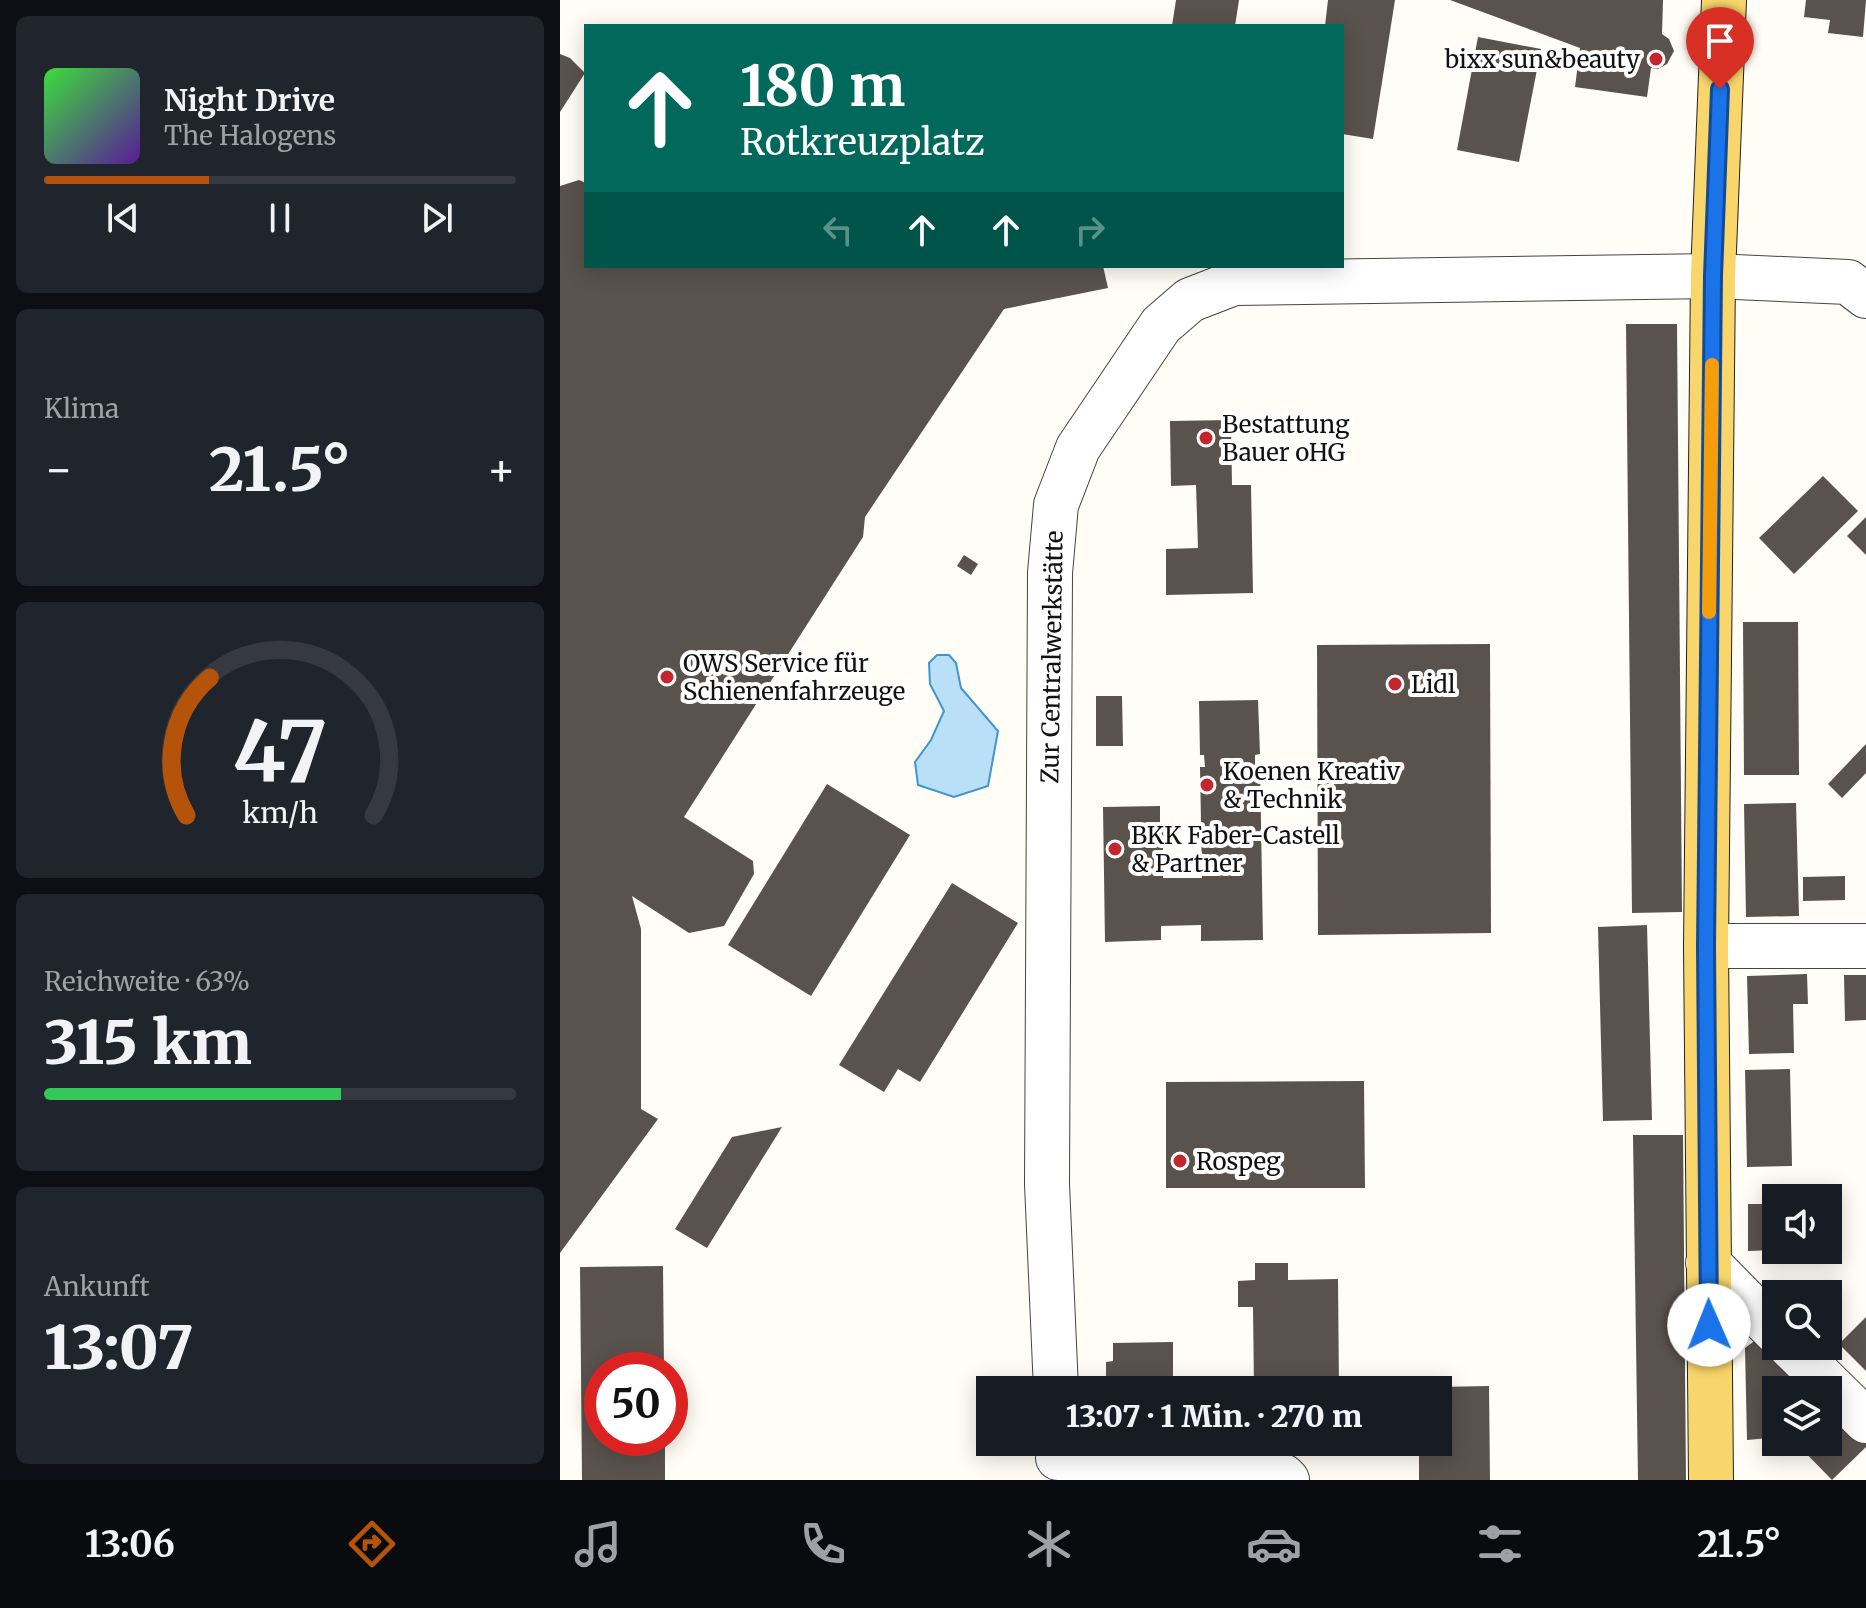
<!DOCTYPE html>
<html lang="de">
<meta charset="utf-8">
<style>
:root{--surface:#171b24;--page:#20242c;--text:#f1f3f6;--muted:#9ea1a6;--line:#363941;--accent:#b45309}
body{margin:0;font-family:Merriweather,serif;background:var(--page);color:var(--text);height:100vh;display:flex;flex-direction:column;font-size:30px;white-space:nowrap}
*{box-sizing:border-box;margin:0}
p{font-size:26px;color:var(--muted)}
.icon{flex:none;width:44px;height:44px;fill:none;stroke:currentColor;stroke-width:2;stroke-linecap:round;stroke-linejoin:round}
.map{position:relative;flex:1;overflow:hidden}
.drawer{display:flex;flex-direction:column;gap:16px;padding:16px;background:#0d0f14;width:560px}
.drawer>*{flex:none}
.banner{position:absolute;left:24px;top:24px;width:760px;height:244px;border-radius:0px;box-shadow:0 4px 20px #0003;background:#00695c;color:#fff;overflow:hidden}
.controls{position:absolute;left:1202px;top:1184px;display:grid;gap:16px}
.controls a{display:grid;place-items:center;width:80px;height:80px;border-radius:0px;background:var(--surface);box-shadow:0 4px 20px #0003;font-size:40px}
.speed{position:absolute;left:24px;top:1352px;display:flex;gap:16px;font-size:40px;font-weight:700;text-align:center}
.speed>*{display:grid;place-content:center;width:104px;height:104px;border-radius:50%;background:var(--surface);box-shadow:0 4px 20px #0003;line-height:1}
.speed .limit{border:12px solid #d22;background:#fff;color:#111}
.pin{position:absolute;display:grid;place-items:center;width:68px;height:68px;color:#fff;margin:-82px -34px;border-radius:50% 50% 50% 0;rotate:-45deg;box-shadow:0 0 8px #0007}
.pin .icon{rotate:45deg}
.me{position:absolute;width:88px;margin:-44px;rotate:359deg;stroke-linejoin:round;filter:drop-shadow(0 0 6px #0008)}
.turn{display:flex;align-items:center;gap:28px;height:168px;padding:0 24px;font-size:36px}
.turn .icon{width:104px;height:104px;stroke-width:2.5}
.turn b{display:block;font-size:56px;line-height:68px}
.lanes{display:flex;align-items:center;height:76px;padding:0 24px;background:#0003;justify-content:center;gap:40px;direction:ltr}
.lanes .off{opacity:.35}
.big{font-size:60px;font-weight:800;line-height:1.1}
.drawer .tile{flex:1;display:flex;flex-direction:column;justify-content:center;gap:12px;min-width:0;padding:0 28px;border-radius:12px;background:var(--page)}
.drawer .dial{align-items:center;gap:0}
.dial svg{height:208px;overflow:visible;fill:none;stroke:var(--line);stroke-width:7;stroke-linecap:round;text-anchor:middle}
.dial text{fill:var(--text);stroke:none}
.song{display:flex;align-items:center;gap:24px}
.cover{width:96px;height:96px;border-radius:12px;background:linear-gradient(135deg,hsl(120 70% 55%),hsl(270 70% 35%))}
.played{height:8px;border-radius:4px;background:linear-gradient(90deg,var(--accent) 35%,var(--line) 35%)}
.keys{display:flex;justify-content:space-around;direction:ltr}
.heat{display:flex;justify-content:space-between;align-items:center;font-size:44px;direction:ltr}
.charge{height:12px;border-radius:6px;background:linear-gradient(90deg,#34c759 63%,var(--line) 0)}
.trip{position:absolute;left:416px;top:1376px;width:476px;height:80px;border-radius:0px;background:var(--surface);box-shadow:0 4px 20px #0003;font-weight:800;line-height:80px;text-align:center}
.tab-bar{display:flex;height:128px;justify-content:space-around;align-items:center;background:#090b0e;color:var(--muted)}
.tab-bar .icon{width:56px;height:56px}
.tab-bar .selected{color:var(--accent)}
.tab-bar b{font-size:36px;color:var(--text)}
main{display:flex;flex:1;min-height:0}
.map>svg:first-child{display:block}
</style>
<main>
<section class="drawer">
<div class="tile">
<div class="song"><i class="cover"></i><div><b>Night Drive</b><p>The Halogens</p></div></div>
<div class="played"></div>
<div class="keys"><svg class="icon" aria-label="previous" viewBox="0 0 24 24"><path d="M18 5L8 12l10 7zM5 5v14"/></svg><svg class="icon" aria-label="pause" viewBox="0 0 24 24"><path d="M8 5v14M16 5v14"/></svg><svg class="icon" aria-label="next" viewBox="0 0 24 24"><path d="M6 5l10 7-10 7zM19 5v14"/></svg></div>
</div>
<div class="tile"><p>Klima</p>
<div class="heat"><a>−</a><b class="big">21.5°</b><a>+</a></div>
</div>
<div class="tile dial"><svg viewBox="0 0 100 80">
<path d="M14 69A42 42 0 1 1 86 69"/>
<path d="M14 69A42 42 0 0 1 23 16" stroke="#b45309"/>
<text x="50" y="56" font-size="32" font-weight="700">47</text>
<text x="50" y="72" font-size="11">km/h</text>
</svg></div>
<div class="tile"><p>Reichweite · 63%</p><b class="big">315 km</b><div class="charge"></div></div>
<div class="tile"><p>Ankunft</p><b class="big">13:07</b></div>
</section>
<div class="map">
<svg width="1306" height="1480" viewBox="0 0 1306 1480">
<rect width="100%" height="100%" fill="#fffdf5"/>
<path fill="#b9e0f7" stroke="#3f96cf" stroke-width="2" d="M377,655H389L396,663L401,688L438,731L428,786L394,797L358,785L355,762L371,740L384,711L370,684L369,663Z"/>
<g fill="#5a524d">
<path d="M616,0H679L675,26H612Z"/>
<path d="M768,0H835L813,139L782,134V26H765Z"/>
<path d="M890,0H1103L1102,34L1109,39L1114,51L1107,64L1098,69L1091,68L1087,97L1015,87L1020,48Z"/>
<path d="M1246,0H1306L1303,37L1268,33L1270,20L1244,17Z"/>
<path d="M918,37L981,49L959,162L897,150Z"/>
<path d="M0,54L10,58L25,73L0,112Z"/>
<path d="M19,180L26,183V266H543L548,288L444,309L305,517L303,537L124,817L193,861L194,874L164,926L129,933L72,896L81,929V1109L98,1119L0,1253V186Z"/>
<path d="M1066,324H1117L1122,912L1072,913Z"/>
<path d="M671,420L672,485H691L693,593L606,595V549L638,548L636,485L611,486L610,421Z"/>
<path d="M1263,476L1298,511L1234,574L1199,538Z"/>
<path d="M1306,517V555L1287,536Z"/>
<path d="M404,555L418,564L411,575L397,566Z"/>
<path d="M1183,622H1238L1239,775H1184Z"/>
<path d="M930,644L931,933L758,935L757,645Z"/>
<path d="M536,696H562L563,746H536Z"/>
<path d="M698,700L700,754L695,755V766L700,765L703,940L641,941V925L601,926V940L545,942L543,807L600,806V822H613L614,847H603V878H642L640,767H645L644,755H640L639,701Z"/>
<path d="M1306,744V773L1282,798L1268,784Z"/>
<path d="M267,784L350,835L251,996L168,945Z"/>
<path d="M1236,803L1239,916L1186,917L1184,804Z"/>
<path d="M1285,876V900L1243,901V877Z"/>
<path d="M392,883L458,923L360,1082L338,1069L324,1092L279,1065Z"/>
<path d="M1087,925L1092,1120L1043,1121L1038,927Z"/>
<path d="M1247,974L1248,1004H1233L1234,1053L1189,1054L1187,976Z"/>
<path d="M1284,975H1306V1020L1285,1021Z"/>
<path d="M1230,1069L1232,1166L1187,1167L1185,1070Z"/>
<path d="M804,1081L805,1188H606V1082Z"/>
<path d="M222,1127L147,1248L115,1229L172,1137Z"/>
<path d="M1073,1135H1123L1126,1480H1078Z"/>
<path d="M1188,1204H1216V1250L1188,1251Z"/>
<path d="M695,1263H728V1280L778,1279L779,1390H694L693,1307H678V1281L695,1280Z"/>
<path d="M103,1266L104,1370H42V1438H105V1480H22L20,1267Z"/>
<path d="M1306,1317V1371L1279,1344Z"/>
<path d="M1197,1339L1257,1390H1216V1420H1208L1209,1438L1187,1440L1185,1348Z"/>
<path d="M613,1342V1390H546V1362L553,1361V1343Z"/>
<path d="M929,1386L930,1480H859V1442H878V1387Z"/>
<path d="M1268,1402L1306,1441V1447L1272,1480L1235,1442H1268Z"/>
</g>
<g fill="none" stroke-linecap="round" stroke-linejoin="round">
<defs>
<g id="minor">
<path d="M1146,946H1306"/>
<path d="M1148,1263L1216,1332"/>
<path d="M1230,1346L1306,1421"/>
<path d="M496,1390L487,1184L490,573L496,505L518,448L601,325L630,300L674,283L1153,276L1288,282L1306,296"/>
<path d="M498,1458L689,1462L723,1476L727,1480"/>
</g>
<path id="major" d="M1151,1480L1146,946L1153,276L1164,0"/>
</defs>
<use href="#minor" stroke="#444" stroke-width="46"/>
<use href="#major" stroke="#222" stroke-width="46"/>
<use href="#minor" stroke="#fff" stroke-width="44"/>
<use href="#major" stroke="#f9d66b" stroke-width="44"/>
</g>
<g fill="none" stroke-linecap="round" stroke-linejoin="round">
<defs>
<path id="route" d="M1149,1325L1146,946L1153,276L1160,89"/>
</defs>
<use href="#route" stroke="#114b97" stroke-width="20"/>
<use href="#route" stroke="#1a73e8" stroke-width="14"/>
<path stroke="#f59e0b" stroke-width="14" d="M1149,612L1152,365"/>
</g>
<g fill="#c4262e" stroke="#fff" stroke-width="3">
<circle cx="1096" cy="59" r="8"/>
<circle cx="646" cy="438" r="8"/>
<circle cx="107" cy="677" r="8"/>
<circle cx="835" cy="684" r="8"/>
<circle cx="647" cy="785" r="8"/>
<circle cx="555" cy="849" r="8"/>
<circle cx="620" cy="1161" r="8"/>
</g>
<g text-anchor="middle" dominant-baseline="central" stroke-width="8" stroke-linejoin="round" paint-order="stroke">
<g font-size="24" fill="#111" stroke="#fff" text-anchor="start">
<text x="1080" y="59" text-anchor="end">bixx sun&amp;beauty</text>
<text x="662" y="424">Bestattung<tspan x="662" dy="28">Bauer oHG</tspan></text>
<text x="123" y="663">OWS Service für<tspan x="123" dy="28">Schienenfahrzeuge</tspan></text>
<text x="851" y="684">Lidl</text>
<text x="663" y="771">Koenen Kreativ<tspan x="663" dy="28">&amp; Technik</tspan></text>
<text x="571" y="835">BKK Faber-Castell<tspan x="571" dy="28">&amp; Partner</tspan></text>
<text x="636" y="1161">Rospeg</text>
</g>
<g font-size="24" fill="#111" stroke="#fff">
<text transform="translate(492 657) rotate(-89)">Zur Centralwerkstätte</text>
</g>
</g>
</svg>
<div class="controls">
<a><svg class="icon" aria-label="sound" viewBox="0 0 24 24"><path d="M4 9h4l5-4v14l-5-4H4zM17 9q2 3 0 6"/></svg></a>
<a><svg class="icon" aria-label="search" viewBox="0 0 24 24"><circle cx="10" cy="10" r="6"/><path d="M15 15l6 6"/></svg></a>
<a><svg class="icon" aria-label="layers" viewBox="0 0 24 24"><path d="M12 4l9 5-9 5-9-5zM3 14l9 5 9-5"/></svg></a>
</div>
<div class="speed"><div class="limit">50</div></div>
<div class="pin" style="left:1160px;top:89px;background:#d93025"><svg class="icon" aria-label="arrive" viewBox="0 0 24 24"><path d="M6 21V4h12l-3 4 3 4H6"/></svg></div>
<svg class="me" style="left:1149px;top:1325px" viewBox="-20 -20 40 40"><circle r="19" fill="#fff"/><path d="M0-13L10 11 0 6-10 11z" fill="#1a73e8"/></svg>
<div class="trip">13:07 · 1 Min. · 270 m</div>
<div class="banner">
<div class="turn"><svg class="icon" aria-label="ahead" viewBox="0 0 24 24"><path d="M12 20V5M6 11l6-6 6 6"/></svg><div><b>180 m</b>Rotkreuzplatz</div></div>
<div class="lanes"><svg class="icon off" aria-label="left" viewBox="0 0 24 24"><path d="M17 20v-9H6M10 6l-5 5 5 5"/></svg><svg class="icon" aria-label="ahead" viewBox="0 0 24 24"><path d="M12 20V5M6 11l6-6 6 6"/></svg><svg class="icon" aria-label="ahead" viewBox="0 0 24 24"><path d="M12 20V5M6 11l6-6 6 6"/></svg><svg class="icon off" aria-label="right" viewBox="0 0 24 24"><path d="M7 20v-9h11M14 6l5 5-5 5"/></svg></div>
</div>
</div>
</main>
<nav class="tab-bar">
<b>13:06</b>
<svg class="icon selected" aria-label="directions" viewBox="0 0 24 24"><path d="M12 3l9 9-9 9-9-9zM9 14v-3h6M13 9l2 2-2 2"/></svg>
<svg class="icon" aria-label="music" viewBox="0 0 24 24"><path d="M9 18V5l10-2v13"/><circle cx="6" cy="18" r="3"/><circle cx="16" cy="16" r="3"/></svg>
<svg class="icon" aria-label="phone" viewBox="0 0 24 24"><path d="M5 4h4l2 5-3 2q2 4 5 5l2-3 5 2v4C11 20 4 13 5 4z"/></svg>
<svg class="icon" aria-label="climate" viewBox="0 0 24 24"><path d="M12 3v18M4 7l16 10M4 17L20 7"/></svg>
<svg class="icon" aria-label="car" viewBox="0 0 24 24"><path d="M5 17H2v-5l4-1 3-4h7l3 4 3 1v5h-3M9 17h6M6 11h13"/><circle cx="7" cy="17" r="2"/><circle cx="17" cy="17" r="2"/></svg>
<svg class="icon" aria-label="filters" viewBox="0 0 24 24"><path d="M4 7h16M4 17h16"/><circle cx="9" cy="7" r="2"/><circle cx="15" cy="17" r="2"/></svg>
<b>21.5°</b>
</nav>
